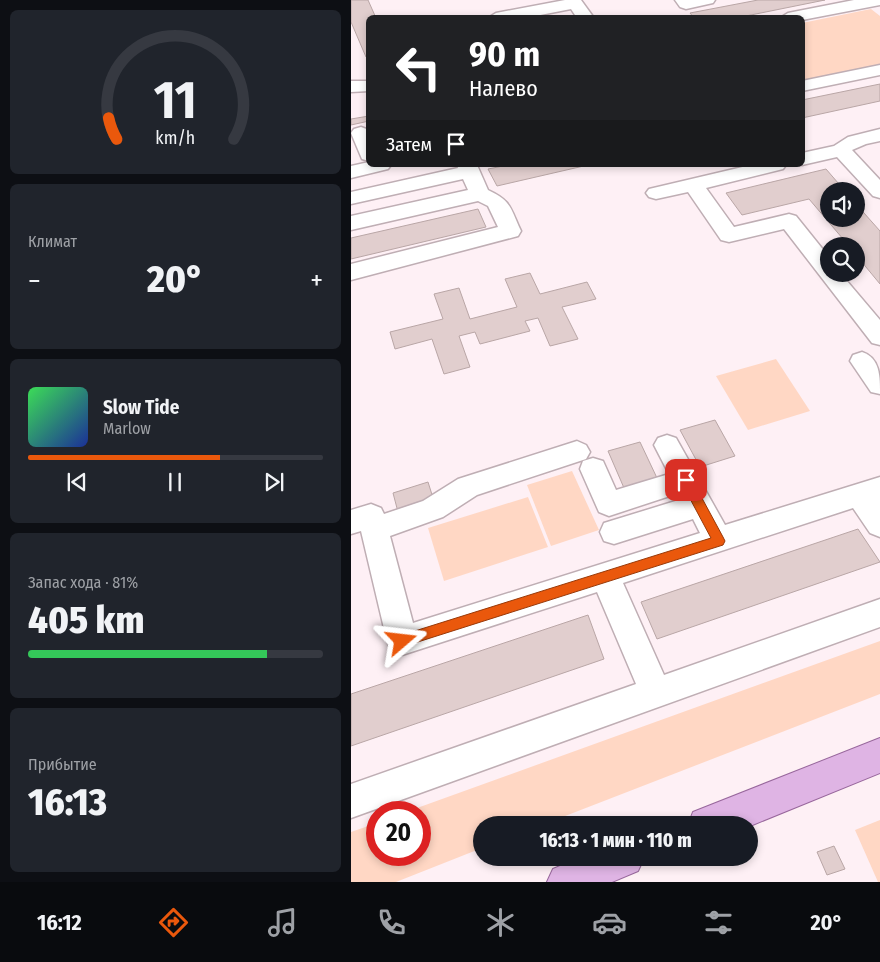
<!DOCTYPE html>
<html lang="ru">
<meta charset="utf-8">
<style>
:root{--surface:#171b24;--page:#20242c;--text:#f1f3f6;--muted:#9ea1a6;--line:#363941;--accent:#ea580c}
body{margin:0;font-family:"Fira Sans Condensed",sans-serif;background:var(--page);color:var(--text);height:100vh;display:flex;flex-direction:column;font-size:19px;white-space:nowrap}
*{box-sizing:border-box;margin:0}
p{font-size:16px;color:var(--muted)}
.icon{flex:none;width:28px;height:28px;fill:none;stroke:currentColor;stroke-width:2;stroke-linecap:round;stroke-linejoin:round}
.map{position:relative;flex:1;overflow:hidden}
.sheet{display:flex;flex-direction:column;gap:10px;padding:10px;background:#0d0f14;width:351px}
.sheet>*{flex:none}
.top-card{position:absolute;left:15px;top:15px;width:439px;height:152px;border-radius:8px;box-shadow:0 2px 8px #0003;background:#202124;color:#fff;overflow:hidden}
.controls{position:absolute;left:469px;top:182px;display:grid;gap:10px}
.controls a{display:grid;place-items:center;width:45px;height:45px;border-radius:50%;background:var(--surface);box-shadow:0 2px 8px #0003;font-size:25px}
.speed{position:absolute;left:15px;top:801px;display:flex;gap:10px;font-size:25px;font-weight:700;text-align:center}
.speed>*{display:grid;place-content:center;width:65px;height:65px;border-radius:50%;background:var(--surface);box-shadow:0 2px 8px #0003;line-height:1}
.speed .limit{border:8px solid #d22;background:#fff;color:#111}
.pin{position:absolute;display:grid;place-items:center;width:42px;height:42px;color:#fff;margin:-21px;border-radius:10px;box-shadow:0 2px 8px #0006}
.me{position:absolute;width:55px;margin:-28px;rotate:73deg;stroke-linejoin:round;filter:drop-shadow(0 0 4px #0008)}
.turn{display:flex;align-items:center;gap:18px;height:105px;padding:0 20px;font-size:22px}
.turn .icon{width:65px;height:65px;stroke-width:2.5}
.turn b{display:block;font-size:35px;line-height:42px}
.then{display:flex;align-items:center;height:48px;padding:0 20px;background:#0003;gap:10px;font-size:19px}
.big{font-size:38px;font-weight:800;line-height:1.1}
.sheet .tile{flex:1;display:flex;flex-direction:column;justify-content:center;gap:8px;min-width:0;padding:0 18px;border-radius:8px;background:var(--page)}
.sheet .dial{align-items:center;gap:0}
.dial svg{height:130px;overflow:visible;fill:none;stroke:var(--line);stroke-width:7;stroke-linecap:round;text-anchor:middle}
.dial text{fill:var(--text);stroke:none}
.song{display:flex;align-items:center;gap:15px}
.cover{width:60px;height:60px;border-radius:8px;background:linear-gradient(135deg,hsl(130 70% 55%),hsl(230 70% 35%))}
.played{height:5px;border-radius:2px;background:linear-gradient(90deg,var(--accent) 65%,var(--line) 65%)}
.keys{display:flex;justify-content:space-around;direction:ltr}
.heat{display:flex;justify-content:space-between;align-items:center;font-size:28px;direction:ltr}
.charge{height:8px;border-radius:4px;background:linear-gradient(90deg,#34c759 81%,var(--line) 0)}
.trip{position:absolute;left:122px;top:816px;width:285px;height:50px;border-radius:25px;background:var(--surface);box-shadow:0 2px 8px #0003;font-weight:800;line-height:50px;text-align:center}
.menu{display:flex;height:80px;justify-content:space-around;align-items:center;background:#090b0e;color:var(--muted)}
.menu .icon{width:35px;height:35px}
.menu .active{color:var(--accent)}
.menu b{font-size:22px;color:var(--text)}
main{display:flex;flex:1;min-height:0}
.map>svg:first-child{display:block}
</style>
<main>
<section class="sheet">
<div class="tile dial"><svg viewBox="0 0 100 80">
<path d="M14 69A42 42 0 1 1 86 69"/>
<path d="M14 69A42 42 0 0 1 9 56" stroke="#ea580c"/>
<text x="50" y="56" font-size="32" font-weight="700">11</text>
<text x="50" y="72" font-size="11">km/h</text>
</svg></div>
<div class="tile"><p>Климат</p>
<div class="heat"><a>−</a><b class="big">20°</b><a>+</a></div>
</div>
<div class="tile">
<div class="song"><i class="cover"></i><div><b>Slow Tide</b><p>Marlow</p></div></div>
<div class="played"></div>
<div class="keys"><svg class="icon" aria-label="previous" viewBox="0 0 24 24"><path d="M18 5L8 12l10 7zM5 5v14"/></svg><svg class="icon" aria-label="pause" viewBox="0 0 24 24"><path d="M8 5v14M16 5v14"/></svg><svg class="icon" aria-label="next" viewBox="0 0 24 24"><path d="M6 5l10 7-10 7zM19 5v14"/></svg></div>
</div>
<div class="tile"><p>Запас хода · 81%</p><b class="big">405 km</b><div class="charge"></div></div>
<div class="tile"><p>Прибытие</p><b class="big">16:13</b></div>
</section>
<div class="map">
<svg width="529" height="882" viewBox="0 0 529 882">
<rect width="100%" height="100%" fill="#fef0f5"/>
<g fill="#ffd7c4">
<path d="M520,9L529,16V65L451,81V23Z"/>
<path d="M425,359L459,411L397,430L365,376Z"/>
<path d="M221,471L248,530L200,546L176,485Z"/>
<path d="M177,497L197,547L93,581L77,528Z"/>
<path d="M529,641V694L191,825H131V848L45,882H0V832L26,823V855H69V812H55Z"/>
<path d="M529,820V882H527L504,830Z"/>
</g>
<g fill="#e1cece" stroke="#b9a6a6">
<path d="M0,0H17L25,18H18V56L15,57L0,22Z"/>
<path d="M407,0H474L385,18H343L339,13Z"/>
<path d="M529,84V101L451,118V100Z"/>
<path d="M18,116V121L0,125V119Z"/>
<path d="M157,165H237L146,186L137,169Z"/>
<path d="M475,169L494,191H478V219H505V204L529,231V284L505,255V246H498L458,199L391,215L375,193Z"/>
<path d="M127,209L135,227L0,259V238Z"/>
<path d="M179,273L189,294L236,282L245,299L211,307L227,339L199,346L187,318L174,321L179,331L129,344L124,332L108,336L119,367L93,374L81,339L44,349L39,332L92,319L83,294L108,288L119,319L166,307L154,279Z"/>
<path d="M364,420L384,456L349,467L329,430Z"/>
<path d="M289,442L306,478L273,488L257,451Z"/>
<path d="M77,482L83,501L47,512L42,493Z"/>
<path d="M507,529L529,562L306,639L290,602Z"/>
<path d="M237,615L253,659L0,746V694Z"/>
<path d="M483,846L494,869L476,875L466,852Z"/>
</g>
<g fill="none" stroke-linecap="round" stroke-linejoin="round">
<defs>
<g id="minor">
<path d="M214,0H230L243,18H226L220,9L174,18H137L145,13Z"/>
<path d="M324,0H364L362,3L335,9L329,7Z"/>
<path d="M503,0H529V5L451,20V18H429L437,13Z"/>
<path d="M529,65V75L451,91V81Z"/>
<path d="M0,81H18V91L0,92Z"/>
<path d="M10,127L18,130V161L11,159L0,133L3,129Z"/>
<path d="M529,129V141L515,144L501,150L529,180V198L522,196L486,157L451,165V153L483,146L497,137Z"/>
<path d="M18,162V165H40L37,169L0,178V166Z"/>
<path d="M106,165H126L137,190C161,201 159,208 170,231L167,236L0,280V264L147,227L137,206L127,201L0,230V216L117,190L112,179L0,204V192L107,168Z"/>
<path d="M400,165H435L432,169L355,188L383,227L438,214L445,216L478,257V274H490L529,320V345L521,343L433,229L378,242L370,240L337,192L305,199L298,197L295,193L298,189Z"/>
<path d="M511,352C529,358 529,376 529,394L520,392L499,361L502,355Z"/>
<path d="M316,435L325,438L374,525L529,477V537L519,533L502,508L272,583L313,675L529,599V627L0,818V784L285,684L246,592L51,655L40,651L36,641L10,531L0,534V510L20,504L30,508L33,514L72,501L107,479L226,441L235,445L239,452L235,459L126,495L92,517L39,536L62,623L349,533L342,519L263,544L253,541L249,532L253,523L331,499L328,493L258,516L248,512L229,469L232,461L242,458L252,461L265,490L318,474L303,445L307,438Z"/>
</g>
<g id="major">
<path d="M529,738V773L399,826L337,825L342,812Z"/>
<path d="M228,858H293L287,871L261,882H196L202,869Z"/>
</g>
</defs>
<use href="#minor" stroke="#bfaeb4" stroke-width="3"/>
<use href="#major" stroke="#98679c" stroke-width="2"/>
<use href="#minor" fill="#fff" fill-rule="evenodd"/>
<use href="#major" fill="#dfb4e4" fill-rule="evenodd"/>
</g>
<path fill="#ea580c" stroke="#983908" d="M335,475L339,476L372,537L374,541L372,545L51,647L46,646L44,641L46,637L51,635L360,538L329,480Z"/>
</svg>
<div class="controls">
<a><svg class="icon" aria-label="sound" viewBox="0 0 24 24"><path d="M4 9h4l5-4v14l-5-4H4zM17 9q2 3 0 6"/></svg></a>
<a><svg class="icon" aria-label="search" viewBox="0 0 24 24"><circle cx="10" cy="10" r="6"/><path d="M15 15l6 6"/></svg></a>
</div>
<div class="speed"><div class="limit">20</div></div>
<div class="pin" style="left:335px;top:480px;background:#d93025"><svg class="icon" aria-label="arrive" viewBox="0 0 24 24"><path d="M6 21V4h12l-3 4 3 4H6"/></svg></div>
<svg class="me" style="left:51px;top:641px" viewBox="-20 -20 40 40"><path d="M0-17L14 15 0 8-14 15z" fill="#ea580c" stroke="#fff" stroke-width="4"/></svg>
<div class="trip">16:13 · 1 мин · 110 m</div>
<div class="top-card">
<div class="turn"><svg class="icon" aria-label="left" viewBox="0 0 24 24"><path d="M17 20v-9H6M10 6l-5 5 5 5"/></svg><div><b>90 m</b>Налево</div></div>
<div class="then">Затем<svg class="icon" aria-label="arrive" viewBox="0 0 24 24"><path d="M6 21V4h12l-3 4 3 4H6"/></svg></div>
</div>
</div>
</main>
<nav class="menu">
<b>16:12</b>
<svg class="icon active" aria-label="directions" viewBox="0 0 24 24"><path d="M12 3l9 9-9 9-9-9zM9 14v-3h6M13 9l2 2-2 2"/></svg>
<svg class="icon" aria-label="music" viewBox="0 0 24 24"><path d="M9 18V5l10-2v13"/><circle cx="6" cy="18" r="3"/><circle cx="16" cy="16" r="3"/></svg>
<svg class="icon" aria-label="phone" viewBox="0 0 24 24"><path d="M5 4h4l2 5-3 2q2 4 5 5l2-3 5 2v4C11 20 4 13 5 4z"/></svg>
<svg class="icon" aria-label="climate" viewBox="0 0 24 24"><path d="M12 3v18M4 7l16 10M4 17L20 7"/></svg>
<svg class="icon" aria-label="car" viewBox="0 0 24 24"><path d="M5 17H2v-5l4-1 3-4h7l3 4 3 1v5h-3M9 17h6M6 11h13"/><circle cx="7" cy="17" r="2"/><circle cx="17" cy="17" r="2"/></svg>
<svg class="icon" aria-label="filters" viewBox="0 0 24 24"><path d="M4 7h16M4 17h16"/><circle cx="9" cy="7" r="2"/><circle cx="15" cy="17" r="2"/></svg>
<b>20°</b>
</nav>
